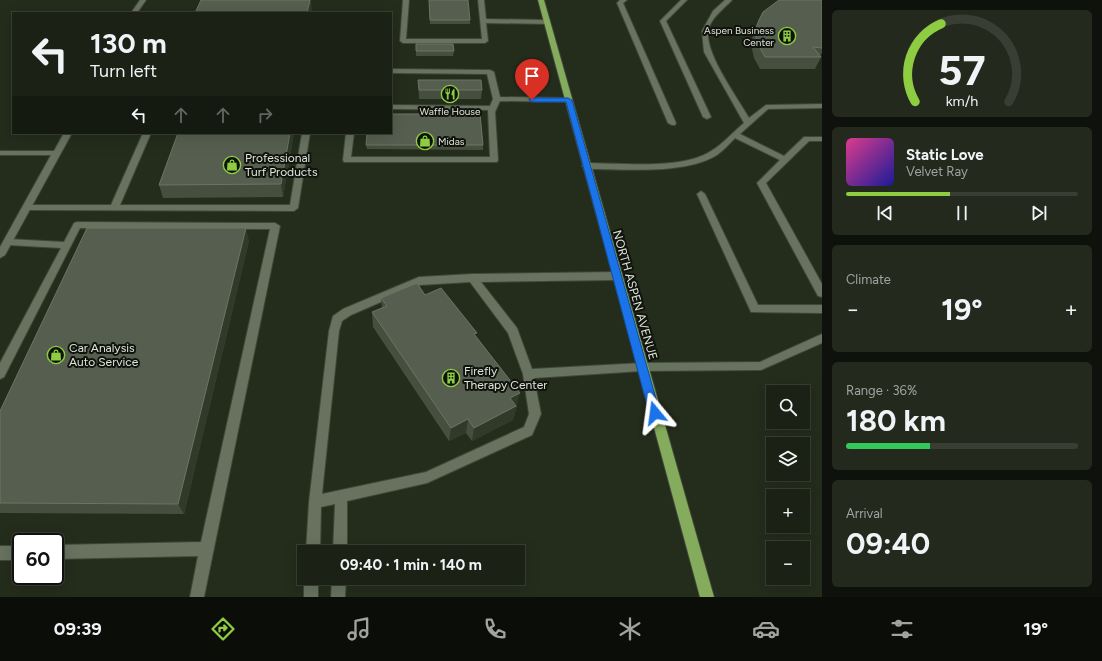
<!DOCTYPE html>
<meta charset="utf-8">
<style>
:root{--surface:#1b2115;--page:#24291e;--text:#f1f3f6;--muted:#a0a3a0;--line:#393e34;--accent:#8ecd42}
body{margin:0;font-family:Figtree,sans-serif;background:var(--page);color:var(--text);height:100vh;display:flex;flex-direction:column;font-size:15px;white-space:nowrap}
*{box-sizing:border-box;margin:0}
p{font-size:13px;color:var(--muted)}
.icon{flex:none;width:22px;height:22px;fill:none;stroke:currentColor;stroke-width:2;stroke-linecap:round;stroke-linejoin:round}
.map{position:relative;flex:1;overflow:hidden}
.drawer{display:flex;flex-direction:column;gap:10px;padding:10px;background:#0f120c;width:280px}
.drawer>*{flex:none}
.guide{position:absolute;left:12px;top:12px;width:380px;height:122px;border-radius:0px;box-shadow:0 4px 16px #0002,0 0 0 1px var(--line);background:#1b2115;color:var(--text);overflow:hidden}
.tools{position:absolute;left:766px;top:385px;display:grid;gap:8px}
.tools a{display:grid;place-items:center;width:44px;height:44px;border-radius:0px;background:var(--surface);box-shadow:0 4px 16px #0002,0 0 0 1px var(--line);font-size:20px}
.speed{position:absolute;left:12px;top:533px;display:flex;gap:8px;font-size:20px;font-weight:700;text-align:center}
.speed>*{display:grid;place-content:center;width:52px;height:52px;border-radius:50%;background:var(--surface);box-shadow:0 4px 16px #0002,0 0 0 1px var(--line);line-height:1}
.speed .limit{border:2px solid #111;border-radius:6px;background:#fff;color:#111}
.pin{position:absolute;display:grid;place-items:center;width:34px;height:34px;color:#fff;margin:-41px -17px;border-radius:50% 50% 50% 0;rotate:-45deg;box-shadow:0 0 4px #0007}
.pin .icon{rotate:45deg}
.me{position:absolute;width:44px;margin:-22px;rotate:344deg;stroke-linejoin:round;filter:drop-shadow(0 0 3px #0008)}
.turn{display:flex;align-items:center;gap:14px;height:84px;padding:0 12px;font-size:18px}
.turn .icon{width:52px;height:52px;stroke-width:2.5}
.turn b{display:block;font-size:28px;line-height:34px}
.lanes{display:flex;align-items:center;height:38px;padding:0 12px;background:#0003;justify-content:center;gap:20px;direction:ltr}
.lanes .off{opacity:.35}
.big{font-size:30px;font-weight:700;line-height:1.1}
.drawer .tile{flex:1;display:flex;flex-direction:column;justify-content:center;gap:6px;min-width:0;padding:0 14px;border-radius:6px;background:var(--page)}
.drawer .dial{align-items:center;gap:0}
.dial svg{height:104px;overflow:visible;fill:none;stroke:var(--line);stroke-width:7;stroke-linecap:round;text-anchor:middle}
.dial text{fill:var(--text);stroke:none}
.song{display:flex;align-items:center;gap:12px}
.cover{width:48px;height:48px;border-radius:6px;background:linear-gradient(135deg,hsl(330 70% 55%),hsl(240 70% 35%))}
.played{height:4px;border-radius:2px;background:linear-gradient(90deg,var(--accent) 45%,var(--line) 45%)}
.keys{display:flex;justify-content:space-around;direction:ltr}
.heat{display:flex;justify-content:space-between;align-items:center;font-size:22px;direction:ltr}
.charge{height:6px;border-radius:3px;background:linear-gradient(90deg,#34c759 36%,var(--line) 0)}
.trip{position:absolute;left:297px;top:545px;width:228px;height:40px;border-radius:0px;background:var(--surface);box-shadow:0 4px 16px #0002,0 0 0 1px var(--line);font-weight:700;line-height:40px;text-align:center}
.tabs{display:flex;height:64px;justify-content:space-around;align-items:center;background:#0b0d08;color:var(--muted)}
.tabs .icon{width:28px;height:28px}
.tabs .selected{color:var(--accent)}
.tabs b{font-size:18px;color:var(--text)}
main{display:flex;flex:1;min-height:0}
.map>svg:first-child{display:block}
</style>
<main>
<div class="map">
<svg width="822" height="597" viewBox="0 0 822 597">
<rect width="100%" height="100%" fill="#242c1c"/>
<g fill="none" stroke-linecap="round" stroke-linejoin="round">
<defs>
<g id="lane">
<path d="M403,0H409L406,39H482L478,0H484L486,19L547,20L550,22L547,24L486,23L488,41L485,43H403L400,41Z"/>
<path d="M620,0H627L623,3L676,123L675,125H672L668,123L617,3Z"/>
<path d="M681,0H687L666,21L711,117L707,119L703,117L660,21Z"/>
<path d="M725,0H732C724,9 710,18 708,32C706,55 737,97 749,118L766,105L822,104V108L768,109L740,134L784,156L804,137H822V141H809L766,183L822,284V297L818,296L757,183L780,160L735,138C729,144 724,150 717,155C685,175 624,169 586,169L582,166L586,163C621,163 682,170 711,151C723,144 733,132 744,123L704,52L702,31L713,11Z"/>
<path d="M391,69L490,70L494,72L500,97L568,98L572,100L568,102L500,101L495,112L498,160L497,162H344L343,160L346,133H354L351,157H490L488,110L391,109V105L490,106L493,99L487,74L391,73Z"/>
<path d="M143,133H151L120,205H290L302,133H310L298,208L294,211L24,210L23,208L27,205H111Z"/>
<path d="M701,191L705,194L758,305H822V313L751,312L697,194Z"/>
<path d="M77,222L275,223L280,226L204,597H190L198,556L55,559V545L201,542L270,229L80,228L4,377L0,379V363L61,248L8,245L3,242L8,239L64,242L74,223Z"/>
<path d="M616,272L621,276L616,280L481,282L517,328L532,369L642,363L760,362L822,334V343L761,370L642,371L534,378L541,414L532,435L427,483L347,501V552H333L335,504L321,507L320,552H306L309,502L329,331L333,316L343,309L419,277L472,274ZM470,282L508,333L523,374L529,414L524,427L426,472L322,494L339,331L342,321L351,315L420,285Z"/>
<rect x="0" y="546" width="21" height="14"/>
<rect x="304" y="578" width="14" height="19"/>
<path d="M332,578H346L345,597H331Z"/>
</g>
<g id="street">
<path d="M140,0H146L137,13H131Z"/>
<path d="M64,133H72L5,255L0,258V247L51,155H0V151H54Z"/>
</g>
<path id="primary" d="M538,0H544L714,597H700Z"/>
</defs>
<use href="#lane" stroke="#3f4739" stroke-width="2"/>
<use href="#street" stroke="#3f4739" stroke-width="2"/>
<use href="#primary" stroke="#3f4739" stroke-width="2"/>
<use href="#lane" fill="#67725f" fill-rule="evenodd"/>
<use href="#street" fill="#67725f" fill-rule="evenodd"/>
<use href="#primary" fill="#85ac5d" fill-rule="evenodd"/>
</g>
<g fill="#464e3e">
<path d="M429,0L470,20V24H430Z"/>
<path d="M822,0V53L820,56L821,57L815,69H760L754,58L752,49V40L754,31L759,20Z"/>
<path d="M416,44L454,51L453,56H416Z"/>
<path d="M418,80L482,90L481,99H419Z"/>
<path d="M178,133H294L283,197L163,198L159,185Z"/>
<path d="M366,145H483V150L367,149Z"/>
<path d="M249,241L184,514L0,513V411Z"/>
<path d="M425,295L476,337L517,407L516,408L513,420L472,441L466,433L449,441L373,327L372,312L382,308L381,298Z"/>
</g>
<g fill="#313a29">
<path d="M310,0H311L312,9L311,13H307Z"/>
<path d="M290,133H294L283,197L281,184Z"/>
<path d="M246,228L249,241L184,514L178,504Z"/>
<path d="M520,393L513,420L472,441L474,428L510,398Z"/>
<path d="M468,419L466,433L449,441L451,428Z"/>
</g>
<g fill="#565f4f" stroke="#6c7465">
<path d="M201,0H310L307,13H195Z"/>
<path d="M429,0H468L470,20H430Z"/>
<path d="M779,0H822V48L813,47L821,57H765L759,46L756,37V28L759,20L763,12Z"/>
<path d="M416,44H453L454,51H416Z"/>
<path d="M418,80H481L482,90H419Z"/>
<path d="M391,114H480L483,145H366L367,133H391Z"/>
<path d="M178,133H290L281,184L159,185Z"/>
<path d="M87,228H246L178,504L0,503V411Z"/>
<path d="M417,283L425,295L441,288L477,333L474,334L520,393L510,398L516,406L474,428L468,419L451,428L372,312L387,306L381,298Z"/>
</g>
<path fill="#1a73e8" stroke="#114b97" d="M530,98H568L572,100L660,413L658,416L655,417L651,416L649,413L566,102H532L529,100Z"/>
<defs>
<symbol id="building-ring" viewBox="-11 -11 22 22"><circle r="9.5" fill="#0f130c" stroke="#8ecd42" stroke-width="1.5"/><path d="M-4-6H4V6H1V3H-1V6H-4ZM-2.5-4.3h1.7v1.8h-1.7ZM.8-4.3h1.7v1.8H.8ZM-2.5-1h1.7V.8h-1.7ZM.8-1h1.7V.8H.8Z" fill="#8ecd42"/></symbol>
<symbol id="restaurant-ring" viewBox="-11 -11 22 22"><circle r="9.5" fill="#0f130c" stroke="#8ecd42" stroke-width="1.5"/><path d="M-5-6h1v4h1v-4h1v4h1v-4h1v5L-1.5 .5V6h-2V.5L-5-1ZM5-6V6H3V1.5H1.5Q1.5-4 5-6Z" fill="#8ecd42"/></symbol>
<symbol id="shop-ring" viewBox="-11 -11 22 22"><circle r="9.5" fill="#0f130c" stroke="#8ecd42" stroke-width="1.5"/><path d="M-5-2.5h2.3a2.7 3.5 0 0 1 5.4 0H5L5.5 6h-11ZM-1.5-2.5h3a1.5 2.3 0 0 0-3 0Z" fill="#8ecd42"/></symbol>
</defs>
<g fill-rule="evenodd">
<use href="#building-ring" x="777" y="26" width="20" height="20"/>
<use href="#restaurant-ring" x="440" y="84" width="20" height="20"/>
<use href="#shop-ring" x="415" y="131" width="20" height="20"/>
<use href="#shop-ring" x="222" y="155" width="20" height="20"/>
<use href="#shop-ring" x="46" y="345" width="20" height="20"/>
<use href="#building-ring" x="441" y="368" width="20" height="20"/>
</g>
<g text-anchor="middle" dominant-baseline="central" stroke-width="4" stroke-linejoin="round" paint-order="stroke">
<g font-size="10" fill="#dfe5db" stroke="#0f130c" text-anchor="end">
<text x="774" y="30">Aspen Business<tspan x="774" dy="12">Center</tspan></text>
<text x="450" y="111" text-anchor="middle">Waffle House</text>
<text x="438" y="141" text-anchor="start">Midas</text>
</g>
<g font-size="12" fill="#dfe5db" stroke="#0f130c" text-anchor="start">
<text x="245" y="158">Professional<tspan x="245" dy="14">Turf Products</tspan></text>
<text x="69" y="348">Car Analysis<tspan x="69" dy="14">Auto Service</tspan></text>
<text x="464" y="371">Firefly<tspan x="464" dy="14">Therapy Center</tspan></text>
</g>
<g font-size="12" fill="#dfe5db" stroke="#0f130c">
<text transform="translate(635 295) rotate(74)">NORTH ASPEN AVENUE</text>
</g>
</g>
</svg>
<div class="tools">
<a><svg class="icon" aria-label="search" viewBox="0 0 24 24"><circle cx="10" cy="10" r="6"/><path d="M15 15l6 6"/></svg></a>
<a><svg class="icon" aria-label="layers" viewBox="0 0 24 24"><path d="M12 4l9 5-9 5-9-5zM3 14l9 5 9-5"/></svg></a>
<a>+</a>
<a>−</a>
</div>
<div class="speed"><div class="limit">60</div></div>
<div class="pin" style="left:532px;top:100px;background:#d93025"><svg class="icon" aria-label="arrive" viewBox="0 0 24 24"><path d="M6 21V4h12l-3 4 3 4H6"/></svg></div>
<svg class="me" style="left:655px;top:413px" viewBox="-20 -20 40 40"><path d="M0-17L14 15 0 8-14 15z" fill="#1a73e8" stroke="#fff" stroke-width="4"/></svg>
<div class="trip">09:40 · 1 min · 140 m</div>
<div class="guide">
<div class="turn"><svg class="icon" aria-label="left" viewBox="0 0 24 24"><path d="M17 20v-9H6M10 6l-5 5 5 5"/></svg><div><b>130 m</b>Turn left</div></div>
<div class="lanes"><svg class="icon" aria-label="left" viewBox="0 0 24 24"><path d="M17 20v-9H6M10 6l-5 5 5 5"/></svg><svg class="icon off" aria-label="ahead" viewBox="0 0 24 24"><path d="M12 20V5M6 11l6-6 6 6"/></svg><svg class="icon off" aria-label="ahead" viewBox="0 0 24 24"><path d="M12 20V5M6 11l6-6 6 6"/></svg><svg class="icon off" aria-label="right" viewBox="0 0 24 24"><path d="M7 20v-9h11M14 6l5 5-5 5"/></svg></div>
</div>
</div>
<section class="drawer">
<div class="tile dial"><svg viewBox="0 0 100 80">
<path d="M14 69A42 42 0 1 1 86 69"/>
<path d="M14 69A42 42 0 0 1 34 9" stroke="#8ecd42"/>
<text x="50" y="56" font-size="32" font-weight="700">57</text>
<text x="50" y="72" font-size="11">km/h</text>
</svg></div>
<div class="tile">
<div class="song"><i class="cover"></i><div><b>Static Love</b><p>Velvet Ray</p></div></div>
<div class="played"></div>
<div class="keys"><svg class="icon" aria-label="previous" viewBox="0 0 24 24"><path d="M18 5L8 12l10 7zM5 5v14"/></svg><svg class="icon" aria-label="pause" viewBox="0 0 24 24"><path d="M8 5v14M16 5v14"/></svg><svg class="icon" aria-label="next" viewBox="0 0 24 24"><path d="M6 5l10 7-10 7zM19 5v14"/></svg></div>
</div>
<div class="tile"><p>Climate</p>
<div class="heat"><a>−</a><b class="big">19°</b><a>+</a></div>
</div>
<div class="tile"><p>Range · 36%</p><b class="big">180 km</b><div class="charge"></div></div>
<div class="tile"><p>Arrival</p><b class="big">09:40</b></div>
</section>
</main>
<nav class="tabs">
<b>09:39</b>
<svg class="icon selected" aria-label="directions" viewBox="0 0 24 24"><path d="M12 3l9 9-9 9-9-9zM9 14v-3h6M13 9l2 2-2 2"/></svg>
<svg class="icon" aria-label="music" viewBox="0 0 24 24"><path d="M9 18V5l10-2v13"/><circle cx="6" cy="18" r="3"/><circle cx="16" cy="16" r="3"/></svg>
<svg class="icon" aria-label="phone" viewBox="0 0 24 24"><path d="M5 4h4l2 5-3 2q2 4 5 5l2-3 5 2v4C11 20 4 13 5 4z"/></svg>
<svg class="icon" aria-label="climate" viewBox="0 0 24 24"><path d="M12 3v18M4 7l16 10M4 17L20 7"/></svg>
<svg class="icon" aria-label="car" viewBox="0 0 24 24"><path d="M5 17H2v-5l4-1 3-4h7l3 4 3 1v5h-3M9 17h6M6 11h13"/><circle cx="7" cy="17" r="2"/><circle cx="17" cy="17" r="2"/></svg>
<svg class="icon" aria-label="filters" viewBox="0 0 24 24"><path d="M4 7h16M4 17h16"/><circle cx="9" cy="7" r="2"/><circle cx="15" cy="17" r="2"/></svg>
<b>19°</b>
</nav>
